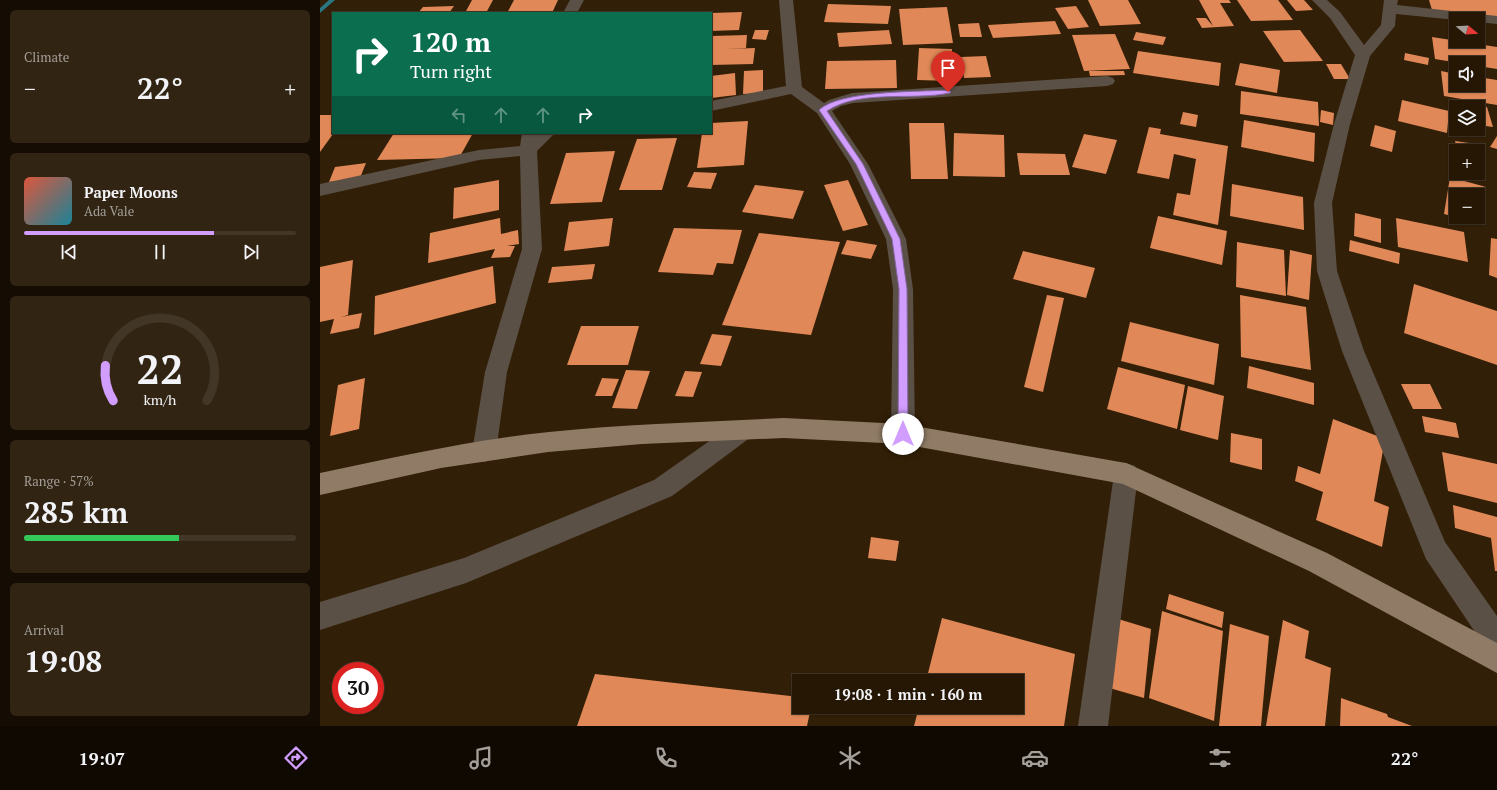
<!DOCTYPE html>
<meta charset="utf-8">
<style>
:root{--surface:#261705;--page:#322413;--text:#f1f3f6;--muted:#a49f9a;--line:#423627;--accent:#d19dfe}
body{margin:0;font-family:"PT Serif",serif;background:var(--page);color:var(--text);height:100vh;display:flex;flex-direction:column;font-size:15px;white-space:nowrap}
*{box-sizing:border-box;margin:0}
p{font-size:13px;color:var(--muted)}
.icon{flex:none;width:22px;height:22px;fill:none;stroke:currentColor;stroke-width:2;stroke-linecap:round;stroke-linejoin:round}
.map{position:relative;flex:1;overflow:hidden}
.panel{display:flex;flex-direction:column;gap:10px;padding:10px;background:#150d03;width:320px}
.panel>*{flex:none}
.hud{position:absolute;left:12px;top:12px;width:380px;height:122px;border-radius:0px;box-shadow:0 1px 3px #0004,0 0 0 1px var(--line);background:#0b6e4f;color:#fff;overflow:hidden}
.needle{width:26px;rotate:108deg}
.controls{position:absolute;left:1129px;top:12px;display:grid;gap:8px}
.controls a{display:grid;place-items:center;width:36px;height:36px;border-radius:0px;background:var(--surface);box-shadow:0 1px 3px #0004,0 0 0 1px var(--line);font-size:20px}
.speed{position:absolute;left:12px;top:662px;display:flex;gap:8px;font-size:20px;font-weight:700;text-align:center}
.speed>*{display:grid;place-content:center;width:52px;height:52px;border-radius:50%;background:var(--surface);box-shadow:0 1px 3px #0004,0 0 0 1px var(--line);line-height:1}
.speed .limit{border:6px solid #d22;background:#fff;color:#111}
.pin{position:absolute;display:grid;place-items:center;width:34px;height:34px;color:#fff;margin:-41px -17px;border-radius:50% 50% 50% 0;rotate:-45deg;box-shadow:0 0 4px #0007}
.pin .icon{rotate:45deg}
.me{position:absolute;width:44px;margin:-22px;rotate:0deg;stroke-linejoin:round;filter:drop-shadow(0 0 3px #0008)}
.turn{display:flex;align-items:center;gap:14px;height:84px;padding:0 12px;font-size:18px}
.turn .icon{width:52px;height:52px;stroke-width:2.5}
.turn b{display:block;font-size:28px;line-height:34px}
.lanes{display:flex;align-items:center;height:38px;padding:0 12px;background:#0003;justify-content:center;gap:20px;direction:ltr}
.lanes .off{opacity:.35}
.big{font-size:30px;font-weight:600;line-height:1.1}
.panel .card{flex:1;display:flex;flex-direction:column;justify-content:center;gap:6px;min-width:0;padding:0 14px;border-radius:6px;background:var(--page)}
.panel .dial{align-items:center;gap:0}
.dial svg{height:104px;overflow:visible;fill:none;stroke:var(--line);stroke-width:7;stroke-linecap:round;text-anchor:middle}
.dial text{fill:var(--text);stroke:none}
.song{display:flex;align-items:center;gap:12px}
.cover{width:48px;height:48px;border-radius:6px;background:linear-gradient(135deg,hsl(10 70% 55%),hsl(190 70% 35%))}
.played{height:4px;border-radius:2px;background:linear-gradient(90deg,var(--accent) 70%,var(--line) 70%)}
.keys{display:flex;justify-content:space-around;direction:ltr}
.heat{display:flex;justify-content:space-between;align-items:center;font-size:22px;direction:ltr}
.charge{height:6px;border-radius:3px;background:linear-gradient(90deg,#34c759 57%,var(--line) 0)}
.trip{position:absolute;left:472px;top:674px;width:232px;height:40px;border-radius:0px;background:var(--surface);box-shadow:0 1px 3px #0004,0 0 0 1px var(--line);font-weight:600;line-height:40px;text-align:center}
.menu{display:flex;height:64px;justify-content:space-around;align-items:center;background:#0f0902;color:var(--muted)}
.menu .icon{width:28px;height:28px}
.menu .selected{color:var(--accent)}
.menu b{font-size:18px;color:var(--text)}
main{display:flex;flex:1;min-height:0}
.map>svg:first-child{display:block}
</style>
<main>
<section class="panel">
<div class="card"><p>Climate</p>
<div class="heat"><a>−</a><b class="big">22°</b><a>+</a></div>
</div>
<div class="card">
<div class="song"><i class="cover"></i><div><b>Paper Moons</b><p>Ada Vale</p></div></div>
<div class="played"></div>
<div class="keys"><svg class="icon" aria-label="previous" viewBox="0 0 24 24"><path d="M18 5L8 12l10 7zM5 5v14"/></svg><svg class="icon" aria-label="pause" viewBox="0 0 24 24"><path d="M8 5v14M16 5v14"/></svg><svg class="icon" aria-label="next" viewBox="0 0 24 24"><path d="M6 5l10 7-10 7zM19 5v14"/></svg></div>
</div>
<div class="card dial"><svg viewBox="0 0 100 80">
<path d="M14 69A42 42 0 1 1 86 69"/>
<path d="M14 69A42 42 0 0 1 8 42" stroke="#d19dfe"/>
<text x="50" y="56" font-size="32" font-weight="700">22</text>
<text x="50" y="72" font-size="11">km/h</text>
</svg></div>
<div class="card"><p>Range · 57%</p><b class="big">285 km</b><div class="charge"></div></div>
<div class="card"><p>Arrival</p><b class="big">19:08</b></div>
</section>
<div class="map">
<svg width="1177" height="726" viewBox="0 0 1177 726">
<rect width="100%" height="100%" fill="#321f07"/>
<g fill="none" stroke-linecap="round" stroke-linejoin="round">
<path fill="#297782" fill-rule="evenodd" d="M9,0H15L0,13V8Z"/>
</g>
<g fill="#e08857">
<path d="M152,0H173L166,13H145Z"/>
<path d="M194,0H238L232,13H187Z"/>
<path d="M768,0H808L821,24L780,26Z"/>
<path d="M879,0H909L911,3H900L914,26L882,28L876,18H886L893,26Z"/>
<path d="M917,0H958L973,20L931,21Z"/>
<path d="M967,0H984L993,10L976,11Z"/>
<path d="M1109,0H1177V19L1112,10Z"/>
<path d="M508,4L571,6L568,24L504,22Z"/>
<path d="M134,6L129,13H98L103,7Z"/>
<path d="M756,6L769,27L748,29L735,8Z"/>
<path d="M627,7L633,43L583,45L579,9Z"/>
<path d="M422,12L419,30L391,31V13Z"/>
<path d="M735,21L741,34L673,38L668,25Z"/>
<path d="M659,23L662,37H640L638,24Z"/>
<path d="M435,30H449L446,40L432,39Z"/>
<path d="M569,30L572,44L519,47L517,33Z"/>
<path d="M980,30L1003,61L964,62L943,31Z"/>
<path d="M816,32L846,37L843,45L813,40Z"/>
<path d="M795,34L810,69L764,71L752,35Z"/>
<path d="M427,35L426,48L405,49L435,48L433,64L391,65L392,49H391V36Z"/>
<path d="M1112,37L1177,47V69L1158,66V63H1139L1115,59Z"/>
<path d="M599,48L632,49V81L597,80Z"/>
<path d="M818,51L901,63L899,86L813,73Z"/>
<path d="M1085,53L1109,58L1108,65L1084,60Z"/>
<path d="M666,56L671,77L644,78L641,57Z"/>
<path d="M576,60L577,88L505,89L507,61Z"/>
<path d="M920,63L960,70L957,93L915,85Z"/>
<path d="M1006,64H1021L1030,79H1014Z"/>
<path d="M443,70V93L423,94L424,71Z"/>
<path d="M769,71H804L805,75L770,76Z"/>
<path d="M1121,71L1136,74V85H1158V77L1177,80V105L1124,96Z"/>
<path d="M415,73L416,95L391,98V76Z"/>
<path d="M921,91L998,102L999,126L920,114Z"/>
<path d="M1082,100L1129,111L1127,133L1078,121Z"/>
<path d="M1139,103L1167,107L1173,127L1158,125V107H1140Z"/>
<path d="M1001,110L1014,113L1013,125L1000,122Z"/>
<path d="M863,112L878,115L876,127L860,124Z"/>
<path d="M0,115H13V134L0,152Z"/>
<path d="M924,120L995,133L994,162L921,147Z"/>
<path d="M428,121L424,165L377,168L382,133H391V123Z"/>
<path d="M589,123H624L628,179H591Z"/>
<path d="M1055,125L1076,131L1072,152L1050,146Z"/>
<path d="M829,127L841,129L840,134L908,146L898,225L853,215L857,193L870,195L876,159L854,154L849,179L817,173Z"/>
<path d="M74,133H153L139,158L57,160Z"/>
<path d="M634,133L684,135L685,177L633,176Z"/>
<path d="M764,134L797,140L786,174L752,167Z"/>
<path d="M1177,136V149L1170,147Z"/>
<path d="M357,138L342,190H299L317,139Z"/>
<path d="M1135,141L1156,144L1158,151H1138Z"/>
<path d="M295,151L282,202L230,204L246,153Z"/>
<path d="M697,153L745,154L750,175H700Z"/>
<path d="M1158,153L1165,178L1143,175V173H1158Z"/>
<path d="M46,163L40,178L9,182L15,167Z"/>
<path d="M374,172L397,173L391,189L367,187Z"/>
<path d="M1130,177L1166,187L1161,224L1138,217H1158V195H1136V217L1124,214Z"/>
<path d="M179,180V210L133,219L134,188Z"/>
<path d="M528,180L548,225L523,231L504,185Z"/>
<path d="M912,184L983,197L984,230L910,216Z"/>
<path d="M435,185L484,191L473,219L422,212Z"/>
<path d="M1035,213L1061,219V243L1034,236Z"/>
<path d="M838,216L907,231L902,265L830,248Z"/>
<path d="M180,218L181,234L198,230L199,244L187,246H195L190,257L171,258L175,249L108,263L110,233Z"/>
<path d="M293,218L289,246L244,251L249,222Z"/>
<path d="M1076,218L1144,232L1148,262L1078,247Z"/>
<path d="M354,228L422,230L413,264L397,263L393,275L338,272Z"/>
<path d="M439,233L520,242L491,335L402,325Z"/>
<path d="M1171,238L1177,239V278L1169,275Z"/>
<path d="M527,240L557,245L551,259L521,254Z"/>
<path d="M1030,240L1080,253L1079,264L1029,251Z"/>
<path d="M917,242L964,250L966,296L916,287Z"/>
<path d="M970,250L992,255L989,300L967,295Z"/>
<path d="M703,251L775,268L766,298L693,279Z"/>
<path d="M33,260L28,315L21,317L42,313L39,328L10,334L14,319L0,322V267Z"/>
<path d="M275,264L272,279L228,283L232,267Z"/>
<path d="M173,266L176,303L54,335L55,296Z"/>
<path d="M1094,284L1177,311V365L1084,333Z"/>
<path d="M727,295L744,298L723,392L704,387Z"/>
<path d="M920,295L986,307L991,370L921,357Z"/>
<path d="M810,322L899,344L894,385L801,361Z"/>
<path d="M261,326H319L308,365H247Z"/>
<path d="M392,334L412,336L401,366L380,364Z"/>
<path d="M929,366L994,383V405L927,388Z"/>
<path d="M798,367L865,385L857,429L787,409Z"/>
<path d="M306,370L330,371L317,409L292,408Z"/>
<path d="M365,371L382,372L373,397L355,396Z"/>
<path d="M45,378L39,429L10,436L18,385Z"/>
<path d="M282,378L299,379L292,396H275Z"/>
<path d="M1081,384H1110L1122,409H1093Z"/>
<path d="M868,386L904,396L898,440L860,430Z"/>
<path d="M1102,416L1136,423L1139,438L1105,432Z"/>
<path d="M1013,419L1065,439L1054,501L1069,507L1062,547L996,520L1003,492L975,481L978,466L1000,474Z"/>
<path d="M911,433L942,439V470L910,462Z"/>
<path d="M1122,452L1177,464V503L1128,491Z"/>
<path d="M1133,505L1177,517V571H1175L1171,538L1135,528Z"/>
<path d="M551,537L579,541L576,561L548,558Z"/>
<path d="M849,594L904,612L902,628L846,609Z"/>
<path d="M842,611L903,631L894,721L829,698Z"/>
<path d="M622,618L755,654L744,726H594L599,707H697V681H606Z"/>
<path d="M795,618L831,629L824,698L786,687Z"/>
<path d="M963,620L989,631L985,658L1011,668L1005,726H946Z"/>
<path d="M910,624L949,636L941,726H899Z"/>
<path d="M275,674L479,697V707H491L487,726H257Z"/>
<path d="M1021,698L1067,714L1068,717L1092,726H1020Z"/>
</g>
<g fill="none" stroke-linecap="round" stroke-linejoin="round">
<g fill="#5a5046" fill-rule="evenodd">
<path d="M250,0H264L257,13H243Z"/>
<path d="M459,0H473L482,87L504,103L509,100L532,93L787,76L793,78L795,81L793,84L787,86L533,103L521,106L512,111L548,164L586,239L593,289L595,434L591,441L583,444L575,441L571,434L573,289L566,239L530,164L497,113L471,94L391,111V101L466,86Z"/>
<path d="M992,0H1007L1020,12L1044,45L1061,25L1064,0H1078L1077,5L1177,16V24L1158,22V19L1136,20L1076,14L1075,26L1050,56L1030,124L1012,203L1017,271L1044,351L1125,542L1177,616V654L1167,650L1106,559L1022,351L997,271L994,203L1014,124L1035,55L1010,18Z"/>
<path d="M202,133H235L217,151L222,249L187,372L176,452L172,459L164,462L156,459L152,452L165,372L202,249L200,156L159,160L0,196V184L159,150L200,146Z"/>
<path d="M423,420L431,423L435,430L431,437L352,496L146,583L0,630V602L144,558L334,480L415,423Z"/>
<path d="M806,463L815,466L818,474L788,726H758L794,474L797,466Z"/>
</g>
<path fill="#907c66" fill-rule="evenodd" d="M464,418L583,424L806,463L1007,553L1177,643V673L989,571L803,484L583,444L464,438L322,444L228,452L121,468L0,495V473C76,457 152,440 229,432C307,424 386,422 464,418Z"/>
</g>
<path fill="#d19dfe" stroke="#8866a5" d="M628,90L631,92L630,93C591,101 541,89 507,111L543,164L580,239L587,289L588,434L586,437H579L578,434L579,289L572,239L536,164L499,110C520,90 598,92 628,90Z"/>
</svg>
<div class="controls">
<a><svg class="needle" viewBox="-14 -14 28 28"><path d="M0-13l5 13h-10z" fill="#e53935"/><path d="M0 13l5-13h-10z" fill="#a49f9a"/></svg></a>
<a><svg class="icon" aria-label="sound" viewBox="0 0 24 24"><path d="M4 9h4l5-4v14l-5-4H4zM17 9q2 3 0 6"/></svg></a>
<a><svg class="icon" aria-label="layers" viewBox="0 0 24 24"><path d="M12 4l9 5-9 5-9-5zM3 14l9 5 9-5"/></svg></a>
<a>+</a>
<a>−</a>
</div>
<div class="speed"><div class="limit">30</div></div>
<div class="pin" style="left:628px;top:92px;background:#d93025"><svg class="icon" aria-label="arrive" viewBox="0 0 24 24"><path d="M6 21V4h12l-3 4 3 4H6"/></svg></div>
<svg class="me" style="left:583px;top:434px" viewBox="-20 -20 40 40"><circle r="19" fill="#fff"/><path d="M0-13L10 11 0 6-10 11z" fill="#d19dfe"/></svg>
<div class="trip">19:08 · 1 min · 160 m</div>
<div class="hud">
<div class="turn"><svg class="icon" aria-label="right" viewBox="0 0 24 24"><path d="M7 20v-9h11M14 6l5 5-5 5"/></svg><div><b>120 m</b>Turn right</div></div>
<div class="lanes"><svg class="icon off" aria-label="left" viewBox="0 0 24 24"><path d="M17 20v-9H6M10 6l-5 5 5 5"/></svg><svg class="icon off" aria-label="ahead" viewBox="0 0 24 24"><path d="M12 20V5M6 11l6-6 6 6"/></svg><svg class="icon off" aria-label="ahead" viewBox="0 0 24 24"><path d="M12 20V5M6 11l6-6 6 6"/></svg><svg class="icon" aria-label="right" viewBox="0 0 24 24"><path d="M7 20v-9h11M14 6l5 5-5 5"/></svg></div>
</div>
</div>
</main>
<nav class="menu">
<b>19:07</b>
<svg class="icon selected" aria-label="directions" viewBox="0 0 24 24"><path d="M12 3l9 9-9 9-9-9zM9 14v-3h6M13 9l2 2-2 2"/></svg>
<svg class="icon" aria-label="music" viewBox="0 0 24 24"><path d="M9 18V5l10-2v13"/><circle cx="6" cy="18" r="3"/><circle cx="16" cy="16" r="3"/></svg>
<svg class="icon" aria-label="phone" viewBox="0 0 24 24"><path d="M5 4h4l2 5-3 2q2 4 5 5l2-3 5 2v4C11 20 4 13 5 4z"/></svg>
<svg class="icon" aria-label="climate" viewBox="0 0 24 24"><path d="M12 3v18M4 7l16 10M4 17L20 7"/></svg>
<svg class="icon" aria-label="car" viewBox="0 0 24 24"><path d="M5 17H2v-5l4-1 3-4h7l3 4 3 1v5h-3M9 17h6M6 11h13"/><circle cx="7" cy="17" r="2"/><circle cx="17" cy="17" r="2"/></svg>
<svg class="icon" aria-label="filters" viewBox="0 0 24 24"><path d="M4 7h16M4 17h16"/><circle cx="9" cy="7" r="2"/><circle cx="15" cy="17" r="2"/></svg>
<b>22°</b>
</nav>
